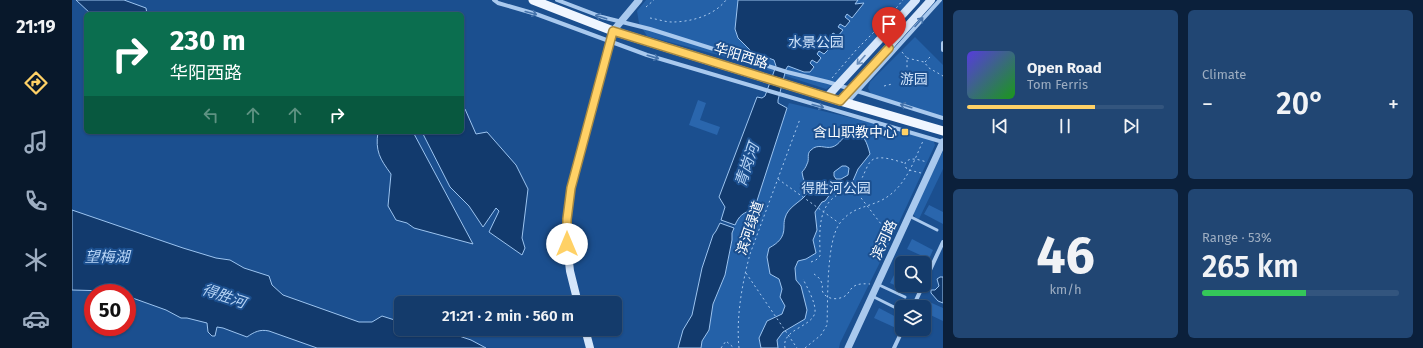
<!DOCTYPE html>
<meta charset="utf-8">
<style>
:root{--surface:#143b6b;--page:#214673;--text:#f1f3f6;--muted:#9dadc1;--line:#33557e;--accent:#ffd166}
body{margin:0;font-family:"Fira Sans","Noto Sans SC",sans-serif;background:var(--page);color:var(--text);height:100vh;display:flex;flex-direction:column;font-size:15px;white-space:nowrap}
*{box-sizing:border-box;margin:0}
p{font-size:13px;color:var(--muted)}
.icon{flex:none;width:22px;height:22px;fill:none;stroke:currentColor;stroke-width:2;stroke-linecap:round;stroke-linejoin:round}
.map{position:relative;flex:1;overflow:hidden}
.panel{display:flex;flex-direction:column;gap:10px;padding:10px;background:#0b203b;width:480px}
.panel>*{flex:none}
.banner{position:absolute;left:12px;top:12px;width:380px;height:122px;border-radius:6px;box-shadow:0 1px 3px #0004,0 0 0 1px var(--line);background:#0b6e4f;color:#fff;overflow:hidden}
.tools{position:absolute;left:823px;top:256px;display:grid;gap:8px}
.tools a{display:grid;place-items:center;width:36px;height:36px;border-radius:6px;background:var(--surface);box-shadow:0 1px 3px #0004,0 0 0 1px var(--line);font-size:20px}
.speed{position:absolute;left:12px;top:284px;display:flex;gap:8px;font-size:20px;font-weight:700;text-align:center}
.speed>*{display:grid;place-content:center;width:52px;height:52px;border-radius:50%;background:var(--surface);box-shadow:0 1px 3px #0004,0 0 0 1px var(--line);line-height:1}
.speed .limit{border:6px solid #d22;background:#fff;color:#111}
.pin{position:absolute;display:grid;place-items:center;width:34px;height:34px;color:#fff;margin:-41px -17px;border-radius:50% 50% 50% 0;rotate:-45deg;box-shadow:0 0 4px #0007}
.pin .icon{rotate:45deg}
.me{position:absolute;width:44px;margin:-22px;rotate:0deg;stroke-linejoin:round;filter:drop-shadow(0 0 3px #0008)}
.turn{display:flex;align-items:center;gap:14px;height:84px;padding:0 20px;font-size:18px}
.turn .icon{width:52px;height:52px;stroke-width:2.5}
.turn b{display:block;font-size:28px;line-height:34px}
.lanes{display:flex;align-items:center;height:38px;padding:0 20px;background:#0003;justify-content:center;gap:20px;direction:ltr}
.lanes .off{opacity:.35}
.big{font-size:30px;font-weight:600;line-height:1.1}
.panel .tile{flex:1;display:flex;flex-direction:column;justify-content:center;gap:6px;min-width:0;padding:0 14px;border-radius:6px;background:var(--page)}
.panel .dial{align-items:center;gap:0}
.dial b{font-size:52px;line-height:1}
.song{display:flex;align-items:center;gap:12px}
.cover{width:48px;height:48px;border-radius:6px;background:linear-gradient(135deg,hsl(250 70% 55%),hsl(120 70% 35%))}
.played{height:4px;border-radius:2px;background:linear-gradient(90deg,var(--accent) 65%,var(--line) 65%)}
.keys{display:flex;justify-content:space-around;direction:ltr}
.heat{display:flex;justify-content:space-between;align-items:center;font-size:22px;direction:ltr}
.charge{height:6px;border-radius:3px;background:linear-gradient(90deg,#34c759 53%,var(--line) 0)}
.panel .tiles{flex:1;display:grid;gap:10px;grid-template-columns:repeat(2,1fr)}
.trip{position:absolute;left:322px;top:296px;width:228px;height:40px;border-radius:6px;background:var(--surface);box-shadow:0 1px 3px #0004,0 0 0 1px var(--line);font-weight:600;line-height:40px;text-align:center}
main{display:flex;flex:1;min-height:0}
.tab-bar{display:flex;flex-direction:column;width:72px;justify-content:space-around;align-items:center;background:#08182b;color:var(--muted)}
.tab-bar .icon{width:28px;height:28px}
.tab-bar .current{color:var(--accent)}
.tab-bar b{font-size:18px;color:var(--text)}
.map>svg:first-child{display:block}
</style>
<main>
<nav class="tab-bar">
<b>21:19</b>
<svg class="icon current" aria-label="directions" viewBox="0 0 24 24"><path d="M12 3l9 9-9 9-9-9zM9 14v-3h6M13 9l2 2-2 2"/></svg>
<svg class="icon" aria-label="music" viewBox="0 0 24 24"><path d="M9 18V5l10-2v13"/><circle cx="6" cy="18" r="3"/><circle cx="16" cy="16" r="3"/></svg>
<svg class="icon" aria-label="phone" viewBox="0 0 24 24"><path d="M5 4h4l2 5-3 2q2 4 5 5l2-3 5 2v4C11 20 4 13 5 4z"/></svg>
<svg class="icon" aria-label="climate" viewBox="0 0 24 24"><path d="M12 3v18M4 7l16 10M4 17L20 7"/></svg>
<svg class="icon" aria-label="car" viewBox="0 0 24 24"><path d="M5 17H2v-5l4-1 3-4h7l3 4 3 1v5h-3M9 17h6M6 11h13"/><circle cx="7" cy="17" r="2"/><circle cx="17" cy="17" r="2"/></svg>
</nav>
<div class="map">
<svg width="871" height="348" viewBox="0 0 871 348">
<rect width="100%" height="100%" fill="#1b4f8f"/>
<g fill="#2461a8">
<path d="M574,0H839L764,83L754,89L661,59L575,36L567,23L565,11Z"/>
<path d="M843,37L871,65V117L799,94L796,88L798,82Z"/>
<path d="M717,103L860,137L863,145L817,244L768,343L767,348H629L630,341L637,330L641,304L653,275L660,240V233L666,218L675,212Z"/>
<path d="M871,151V169L847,219L844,218L842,215V211Z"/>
</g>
<g fill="#123a6d" stroke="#9cc4f0" fill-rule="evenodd">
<path d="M4,0H52L74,8L75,14H19Z"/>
<path d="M666,0H786L783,4L792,3L780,18L775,14L773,17L778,21L773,27L768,24L766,27L771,30L766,36L761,33L759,36L764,39L759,45L754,42L752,45L757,49L752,54L747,51L745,54L749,58L745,63L740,60L738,63L742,67L738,72H732L716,66L714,69L706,100V103L715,108L682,210C671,212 667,216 663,225L649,220L653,207L647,197L685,97L690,98L693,96L704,66L702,60L680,52L666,38L663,29Z"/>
<path d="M393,109L404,134L415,132L444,165L456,189L450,238L453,248L450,255L417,232L427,211L424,208L411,227L397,206L378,187L350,132H390V110Z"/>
<path d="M306,132H341L401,244L342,228L335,223L324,220L316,206L319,174C308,159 303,151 306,132Z"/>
<path d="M780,132C792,132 795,143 798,154L786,169L780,183L774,187H766L762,189L753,201L750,202L743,212L745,230L741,240L744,253L734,259L726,261L723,268L724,280L729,286L735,310L733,319L711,332L705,340L706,348H689L687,338L695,321L710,314L713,306L708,297L710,289L707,279L698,274L695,257L697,248C706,243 712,238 712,227C712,224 712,221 713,218C716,207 727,203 734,195C735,187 731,180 730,172C732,170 734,167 735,164C738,159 734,154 739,150C746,143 753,149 760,147C768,145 770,136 780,132ZM770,166H774L777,168L776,175L769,179H764L762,176V172Z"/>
<path d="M0,210L111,248L144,258L158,260L172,268L197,276L200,285L211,295L287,322H300L310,316L329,322V329H366L399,340L414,348H245L197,331C188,329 182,332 175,337L151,328L145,327L143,336H140L136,332L135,323L115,318H109L94,310L55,296V293H44L37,291L0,290Z"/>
<path d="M648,223L662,228L660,233V240L653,275L641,304L637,330L630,341L629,348H606L611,330L620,315L630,268L641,235L644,231Z"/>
<path d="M868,277H871V303L866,301L859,293V290H863L867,286L865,279Z"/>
</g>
<g fill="#2a66ad">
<path d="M626,100L634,103L628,120L648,127L645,135L617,125Z"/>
<path d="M857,205L871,212V224L852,214Z"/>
<path d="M840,239L861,250L857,259L835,249Z"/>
<path d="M823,273L830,277V285H844L840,293L818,283Z"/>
<path d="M853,300L871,308V321L852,312V307H849Z"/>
<path d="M807,308L828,319L824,328L802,318Z"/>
</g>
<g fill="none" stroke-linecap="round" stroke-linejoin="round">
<g stroke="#a9c9ee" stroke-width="1" stroke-dasharray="2 3" stroke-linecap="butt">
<path d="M574,7L582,0"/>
<path d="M578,18C585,19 593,22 600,22C618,22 642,16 654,0"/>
<path d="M830,52L835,58V70"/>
<path d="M835,58L852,62L857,68L871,76"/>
<path d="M853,62L858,57"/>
<path d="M760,78L785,49L815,19L831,0"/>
<path d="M812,86L820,84"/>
<path d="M849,173L837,170L834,168L833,163C838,156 847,160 855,162"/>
<path d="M706,179L767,223"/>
<path d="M783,190L819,237"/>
<path d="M739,262L744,260L748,256C748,236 745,212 761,198C767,192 777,195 783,189C787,185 789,180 791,176C793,172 795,166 798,162C805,153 824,161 833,163"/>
<path d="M674,273L725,348"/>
<path d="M742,274C745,276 749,279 750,284C751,286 750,287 750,290C752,298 762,300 768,298C782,295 773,282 798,284"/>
<path d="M649,348L654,341L662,348"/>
<path d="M667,348C664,317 670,284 678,254L728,119"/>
<path d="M713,348C709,329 741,327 743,312C744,303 735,287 731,279"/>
<path d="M733,348L749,335L755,325C756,301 754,241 768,223C780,207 794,208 810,200C833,188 841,163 851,141"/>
</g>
<g stroke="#a9c9ee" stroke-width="3">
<path d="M837,216L865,230"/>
<path d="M805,284L833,297"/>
<path d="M800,296L830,311"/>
</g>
<g stroke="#a9c9ee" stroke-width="4">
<path d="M422,0L426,3L464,14L575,55L871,142"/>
<path d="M485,0L530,17L578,29L715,72L756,82L871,118"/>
<path d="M871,43V50"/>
<path d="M775,103L868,0"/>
<path d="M852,283L871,242"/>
<path d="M841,307L851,285"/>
<path d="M822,348L831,329"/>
</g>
<g stroke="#a9c9ee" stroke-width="7">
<path d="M541,31L567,0"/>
<path d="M776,348L871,142"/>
</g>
<g stroke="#d6e6fa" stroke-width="8">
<path d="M755,97L844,0"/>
<path d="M768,101L859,0"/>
<path d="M506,303L498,271L495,244V219L499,188L541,31"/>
<path d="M513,329L518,348"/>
</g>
<path stroke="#f0f6ff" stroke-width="9" d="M461,0L541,31L768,101L871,131"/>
</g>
<defs><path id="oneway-shaft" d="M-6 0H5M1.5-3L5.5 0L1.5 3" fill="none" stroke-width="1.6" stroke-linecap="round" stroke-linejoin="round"/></defs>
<g stroke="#4674ac">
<use href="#oneway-shaft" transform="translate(459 13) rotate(15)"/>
<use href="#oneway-shaft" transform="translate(529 17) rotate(-162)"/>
<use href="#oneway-shaft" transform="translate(847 22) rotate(-48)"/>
<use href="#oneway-shaft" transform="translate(581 57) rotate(16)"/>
<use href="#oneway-shaft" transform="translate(746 106) rotate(15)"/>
<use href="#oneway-shaft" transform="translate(834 106) rotate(-163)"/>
</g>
<use stroke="#668bba" href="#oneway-shaft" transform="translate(789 60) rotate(132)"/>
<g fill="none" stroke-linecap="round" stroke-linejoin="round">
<defs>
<path id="route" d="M495,244V219L499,188L541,31L768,101L817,48"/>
</defs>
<use href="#route" stroke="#a68842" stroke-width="10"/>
<use href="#route" stroke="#ffd166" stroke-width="7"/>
</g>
<rect fill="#ffd166" stroke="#1b4f8f" stroke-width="1.5" x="829" y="128" width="8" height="8" rx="2"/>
<g text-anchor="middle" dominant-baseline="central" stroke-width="4" stroke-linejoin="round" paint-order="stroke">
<g font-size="14" fill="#cfe3fa" stroke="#1b4f8f">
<text x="744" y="42">水景公园</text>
<text x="842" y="79">游园</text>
<text x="764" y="188">得胜河公园</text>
</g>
<g font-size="14" fill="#fff" stroke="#1b4f8f">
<text transform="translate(669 56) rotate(17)">华阳西路</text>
<text transform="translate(678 228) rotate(-71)">滨河绿道</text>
<text transform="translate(812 240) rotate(-65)">滨河路</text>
</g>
<g font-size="14" fill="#fff" stroke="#1b4f8f" text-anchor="end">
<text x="825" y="132">含山职教中心</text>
</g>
<g font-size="15" font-style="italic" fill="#b5d3f5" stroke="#1b4f8f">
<text transform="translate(675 165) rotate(-71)">青岗河</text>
<text x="35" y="257">望梅湖</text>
<text transform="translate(152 296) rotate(19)">得胜河</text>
</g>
</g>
</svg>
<div class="tools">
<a><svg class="icon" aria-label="search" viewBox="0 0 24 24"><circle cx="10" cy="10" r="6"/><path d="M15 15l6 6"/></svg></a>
<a><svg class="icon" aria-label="layers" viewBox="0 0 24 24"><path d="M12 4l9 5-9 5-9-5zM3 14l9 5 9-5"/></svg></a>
</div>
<div class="speed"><div class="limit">50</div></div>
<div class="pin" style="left:817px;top:48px;background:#d93025"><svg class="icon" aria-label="arrive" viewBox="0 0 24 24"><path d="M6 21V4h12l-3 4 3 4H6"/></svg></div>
<svg class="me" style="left:495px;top:244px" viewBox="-20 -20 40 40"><circle r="19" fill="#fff"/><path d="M0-13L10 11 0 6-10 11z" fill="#ffd166"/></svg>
<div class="trip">21:21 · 2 min · 560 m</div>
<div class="banner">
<div class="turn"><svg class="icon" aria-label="right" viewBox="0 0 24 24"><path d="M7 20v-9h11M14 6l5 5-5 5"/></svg><div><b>230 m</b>华阳西路</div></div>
<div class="lanes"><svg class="icon off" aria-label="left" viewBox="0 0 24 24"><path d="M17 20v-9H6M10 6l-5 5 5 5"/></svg><svg class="icon off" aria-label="ahead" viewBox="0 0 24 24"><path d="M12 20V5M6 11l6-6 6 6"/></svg><svg class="icon off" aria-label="ahead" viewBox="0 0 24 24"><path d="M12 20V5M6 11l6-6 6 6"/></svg><svg class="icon" aria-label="right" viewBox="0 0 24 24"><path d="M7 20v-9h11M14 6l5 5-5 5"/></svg></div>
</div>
</div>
<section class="panel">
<div class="tiles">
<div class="tile">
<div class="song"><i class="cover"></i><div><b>Open Road</b><p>Tom Ferris</p></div></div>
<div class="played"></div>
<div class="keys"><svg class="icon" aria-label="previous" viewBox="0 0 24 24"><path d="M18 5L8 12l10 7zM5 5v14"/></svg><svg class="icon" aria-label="pause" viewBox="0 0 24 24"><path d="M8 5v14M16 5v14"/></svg><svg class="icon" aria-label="next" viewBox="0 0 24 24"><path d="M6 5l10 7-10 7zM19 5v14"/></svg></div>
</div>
<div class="tile"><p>Climate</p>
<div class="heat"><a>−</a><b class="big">20°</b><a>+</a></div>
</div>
<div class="tile dial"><b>46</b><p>km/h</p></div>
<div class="tile"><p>Range · 53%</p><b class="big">265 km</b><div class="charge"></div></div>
</div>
</section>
</main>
